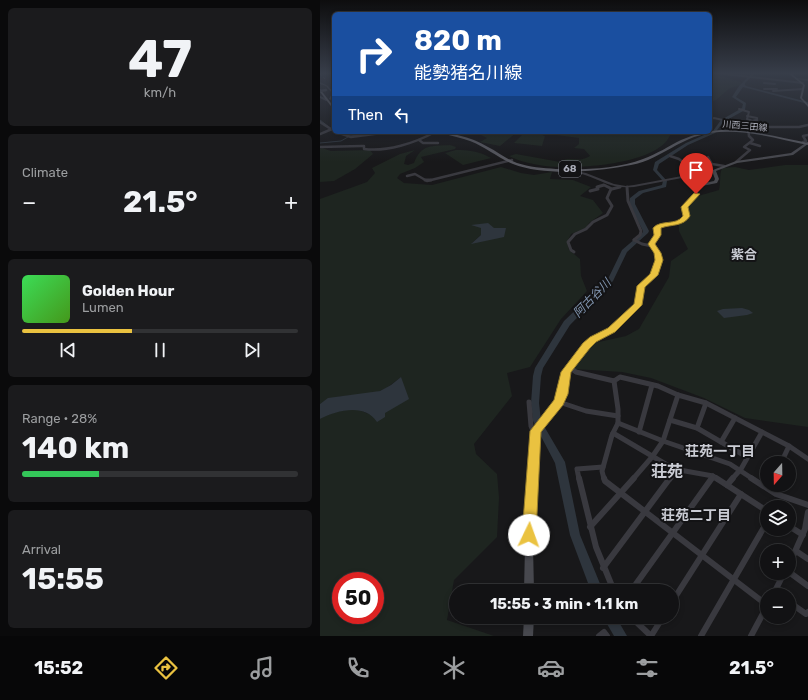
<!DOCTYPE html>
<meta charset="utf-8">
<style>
:root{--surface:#121214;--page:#1b1b1d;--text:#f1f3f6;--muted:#9c9ea0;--line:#313234;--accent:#eac240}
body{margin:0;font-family:Rubik,"Noto Sans JP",sans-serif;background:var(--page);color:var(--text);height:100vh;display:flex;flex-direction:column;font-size:15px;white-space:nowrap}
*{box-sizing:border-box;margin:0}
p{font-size:13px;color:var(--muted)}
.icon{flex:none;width:22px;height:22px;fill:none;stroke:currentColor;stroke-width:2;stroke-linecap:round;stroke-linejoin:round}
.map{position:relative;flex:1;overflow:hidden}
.details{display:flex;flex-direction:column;gap:8px;padding:8px;background:#0a0a0b;width:320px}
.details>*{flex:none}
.banner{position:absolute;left:12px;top:12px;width:380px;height:122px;border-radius:6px;box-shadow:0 2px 6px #0003,0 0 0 1px var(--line);background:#1a4fa0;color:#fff;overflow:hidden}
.needle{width:26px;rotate:200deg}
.fabs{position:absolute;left:440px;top:456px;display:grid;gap:8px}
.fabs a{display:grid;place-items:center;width:36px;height:36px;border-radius:50%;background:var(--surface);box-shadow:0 2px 6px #0003,0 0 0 1px var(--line);font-size:20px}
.speed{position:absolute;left:12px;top:572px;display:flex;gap:8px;font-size:20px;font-weight:700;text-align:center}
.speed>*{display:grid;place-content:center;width:52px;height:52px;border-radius:50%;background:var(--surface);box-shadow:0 2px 6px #0003,0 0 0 1px var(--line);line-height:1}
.speed .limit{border:6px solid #d22;background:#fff;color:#111}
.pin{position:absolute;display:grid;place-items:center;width:34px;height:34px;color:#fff;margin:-41px -17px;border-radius:50% 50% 50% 0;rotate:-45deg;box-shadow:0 0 4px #0007}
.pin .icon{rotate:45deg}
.me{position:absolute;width:44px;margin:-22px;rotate:3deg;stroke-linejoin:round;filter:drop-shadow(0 0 3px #0008)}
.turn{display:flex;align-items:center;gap:14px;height:84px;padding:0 16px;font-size:18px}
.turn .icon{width:52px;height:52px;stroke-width:2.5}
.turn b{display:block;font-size:28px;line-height:34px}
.then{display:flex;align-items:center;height:38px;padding:0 16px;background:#0003;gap:8px;font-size:15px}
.big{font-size:30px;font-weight:700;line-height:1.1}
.details .card{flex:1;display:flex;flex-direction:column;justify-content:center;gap:6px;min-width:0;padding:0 14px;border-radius:6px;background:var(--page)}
.details .dial{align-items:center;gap:0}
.dial b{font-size:52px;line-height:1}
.song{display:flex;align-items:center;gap:12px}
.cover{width:48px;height:48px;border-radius:6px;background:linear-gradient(135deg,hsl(130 70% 55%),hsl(100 70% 35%))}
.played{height:4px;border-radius:2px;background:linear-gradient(90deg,var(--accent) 40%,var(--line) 40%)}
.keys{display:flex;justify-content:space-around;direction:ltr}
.heat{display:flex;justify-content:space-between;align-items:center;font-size:22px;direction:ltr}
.charge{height:6px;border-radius:3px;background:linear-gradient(90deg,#34c759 28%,var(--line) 0)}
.trip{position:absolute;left:129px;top:584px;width:230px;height:40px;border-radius:20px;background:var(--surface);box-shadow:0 2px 6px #0003,0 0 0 1px var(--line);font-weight:700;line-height:40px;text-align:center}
.tabs{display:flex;height:64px;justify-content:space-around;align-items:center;background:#070708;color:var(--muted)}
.tabs .icon{width:28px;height:28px}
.tabs .current{color:var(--accent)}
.tabs b{font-size:18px;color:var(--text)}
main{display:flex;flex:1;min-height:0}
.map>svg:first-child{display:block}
</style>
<main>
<section class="details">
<div class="card dial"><b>47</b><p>km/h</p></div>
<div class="card"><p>Climate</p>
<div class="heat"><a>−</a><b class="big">21.5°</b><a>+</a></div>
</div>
<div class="card">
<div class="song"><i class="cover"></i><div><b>Golden Hour</b><p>Lumen</p></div></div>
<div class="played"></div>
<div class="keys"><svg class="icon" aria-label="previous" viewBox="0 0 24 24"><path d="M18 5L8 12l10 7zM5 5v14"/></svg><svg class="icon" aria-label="pause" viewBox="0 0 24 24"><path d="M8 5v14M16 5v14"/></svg><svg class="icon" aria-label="next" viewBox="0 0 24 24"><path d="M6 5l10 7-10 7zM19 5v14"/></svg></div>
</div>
<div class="card"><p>Range · 28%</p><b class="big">140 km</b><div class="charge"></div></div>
<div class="card"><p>Arrival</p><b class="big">15:55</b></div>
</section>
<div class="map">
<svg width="488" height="636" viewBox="0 0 488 636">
<rect width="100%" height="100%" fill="#18181a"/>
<g fill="#1e2520" fill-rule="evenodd">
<path d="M390,73L421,82V85L410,88L396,100L390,102Z"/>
<path d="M161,132H197L180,146L160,142L167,138L159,134Z"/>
<path d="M237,132H351C344,165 252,170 225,166C213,164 200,162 189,156L196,154L240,162C251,155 257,164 270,156L264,149L254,148L259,144V138L236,135L239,133Z"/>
<path d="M204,133H217L225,136L222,146L194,143Z"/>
<path d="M130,145L136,147L135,149L101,157L104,162L95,168L80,174L77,178L84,183L112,185L181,167L201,173L214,175L232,172L230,179L253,180L271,187L260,196L273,200L283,213L269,223L266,228L251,234L247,242L249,250L260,259L261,276L267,291L241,319L210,367L187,373L192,396L154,444L156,454L177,474L179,498L177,537L134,580L127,620L174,636H0V419C10,413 25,408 37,410C51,413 49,417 64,413L81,377C74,382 68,388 60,391C41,398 17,392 0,404V199L47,182L55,173L52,168L80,154L95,150L86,156L84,164L88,165L94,163C101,144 112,146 130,145ZM161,228H186L152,243L161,235ZM21,581H55V615H21Z"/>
<path d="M2,148L11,151L50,150L53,154L35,169L14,181L0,182V149Z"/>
<path d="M136,150C149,150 159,151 171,158L143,165L125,153Z"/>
<path d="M465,165H488V427L425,418L384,398L331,378L302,372L254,369L274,343L306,336L319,329L349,277L351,261L368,249L359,231V224L369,219L366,208L378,196L399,190C401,182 399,175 402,168L415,167L429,170Z"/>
</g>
<g fill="#2e353d">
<path d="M168,223L174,228H186L184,237L151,244L161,235V228L151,225Z"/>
<path d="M422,308L429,310L433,313L427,315L404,318L397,311L403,309Z"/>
<path d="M81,377L89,399L65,413V417L57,422C45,403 17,410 0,419V404L8,398L60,391L71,385Z"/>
</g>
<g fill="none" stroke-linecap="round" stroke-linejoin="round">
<g stroke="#2e353d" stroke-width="1">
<path d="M465,73L470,75"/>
<path d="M0,120L9,127"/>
<path d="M0,143L21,141L28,137"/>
</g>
<g fill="#2e353d" fill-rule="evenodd">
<path d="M432,73H435L425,83V85L426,86L488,102V104L423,87L416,97L426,103L425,110L403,122L395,133L368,145L339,164L337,170L347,181L346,187L323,193L315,199V204L329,231L328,233L307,252L293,281L250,325L223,368L221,376L219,403L221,421L245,462L260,535L283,591H271L250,535L235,463L213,421L211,403L213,376L215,368L244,321L288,279L302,250L323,232V231L309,204L310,198L319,191L342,185L343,181L333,170L335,162L366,143L393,131L401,120L422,108L423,104L412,97L419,86Z"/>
<path d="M47,132H56L30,137L28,136Z"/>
<path d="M283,617H296L307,636H294Z"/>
</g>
<g stroke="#39393f" stroke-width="2">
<path d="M396,73L483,83"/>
<path d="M444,83L455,84"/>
<path d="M444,89H457"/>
<path d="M453,91L483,89"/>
<path d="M419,109L429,112L427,119L431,121"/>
<path d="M427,116L437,118V121"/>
<path d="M390,119L394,118L407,121"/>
</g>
<g stroke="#39393f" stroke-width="2.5">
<path d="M403,120L430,126"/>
<path d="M429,120L434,122V125"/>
<path d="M433,121L437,120"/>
<path d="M0,122L14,131"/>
<path d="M16,132L31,137L70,132"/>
<path d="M0,134L12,129"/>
<path d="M135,134L139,132"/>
<path d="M99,140L103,143H118"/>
<path d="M483,142L486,141L483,136L488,135"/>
<path d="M430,143L440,146"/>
<path d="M0,147L41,146H44V149C67,152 95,143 115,132"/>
<path d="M350,156L359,159L364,163L375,164L391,171"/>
<path d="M388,157L392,164L404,166"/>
<path d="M416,162L430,150L424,147L433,140L429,136L428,127H479L488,125"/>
<path d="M87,176L95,174L107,181L192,160"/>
</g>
<g stroke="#39393f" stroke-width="3">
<path d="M105,180H111"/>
<path d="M307,187L308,201L321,231L320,235L314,240"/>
<path d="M270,191L278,189L277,187L284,185L292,189L300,187"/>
<path d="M314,240L322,244L332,246"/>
<path d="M254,252L251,250L248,242L255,234L266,229L273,222L287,215L292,206L287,198L291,189"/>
</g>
<g stroke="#39393f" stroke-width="5">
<path d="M249,367L256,372L294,381L300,377L338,386L358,395L386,403L469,446L488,459"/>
<path d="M209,402L211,426L214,433"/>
<path d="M239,402L266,411L298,416"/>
<path d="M350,420L377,428L427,457"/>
<path d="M298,423L343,441L410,464L433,479"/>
<path d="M377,428L386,403"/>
<path d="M319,432L332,385"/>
<path d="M293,433L354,469L393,476L397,479"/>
<path d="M401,442L415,418"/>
<path d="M461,463L469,446"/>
<path d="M259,479L257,469L283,467"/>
<path d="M284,479L282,471L292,435L298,423V409L294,381"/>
<path d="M313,479L332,457L343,441L358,395"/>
<path d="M350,479L357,469"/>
<path d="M391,479L393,476"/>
<path d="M412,479L421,469L442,432"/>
</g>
<g stroke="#39393f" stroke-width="6">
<path d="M259,478L276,547L294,591"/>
<path d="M284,478L285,481L447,605"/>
<path d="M396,478L447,511"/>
<path d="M431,478L456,494L488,505"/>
<path d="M407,485L413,478"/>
<path d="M469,526L483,535"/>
<path d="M270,527L314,478"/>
<path d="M476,551L488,559"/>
<path d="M469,565L485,529L488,512"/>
<path d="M283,568L350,478"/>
<path d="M469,572L488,586"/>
<path d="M311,591L392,478"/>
<path d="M453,595L464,573"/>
<path d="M352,602L421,494"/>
<path d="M469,602L486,614L488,612"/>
<path d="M311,617L331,636"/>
<path d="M279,636L284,632L287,636"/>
<path d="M331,636L343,617"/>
<path d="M381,636L447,522"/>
<path d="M431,636L447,606"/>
</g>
<g fill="#39393f" fill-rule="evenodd">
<path d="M477,78L488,79V81L476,79Z"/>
<path d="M0,82L8,86L14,93L11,100L9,99L12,93L6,86L0,84Z"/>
<path d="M0,96L8,99V100L6,101L0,98Z"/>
<path d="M249,167H251L256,171L266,173L294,184L306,186L314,185L394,170L396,171L394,172L314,187C292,189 285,182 265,175C259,173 253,173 248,168Z"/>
</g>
<g fill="#47484e" fill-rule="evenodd">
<path d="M487,142H488V144L473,155L417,163L396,171L399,179L397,183L377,187L378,195L366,208L368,218L367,219C359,225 348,224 339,229L340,235L333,244L340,255L341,260L336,275L323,287L321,305L293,331L275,341L268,346L249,372L245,394L241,404L217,434L213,546L214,591H204L205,546L210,433L236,401L239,394L243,372L264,344L289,329L315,304L318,286L332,274L337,260L336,255L329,244L336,235L335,228C343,222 355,224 364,218L362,208L374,195V185L394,181L395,179L392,171L393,170L416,161L471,153Z"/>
<path d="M204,617H214L213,636H203Z"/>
</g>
<g fill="#55565d" fill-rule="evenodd">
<path d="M468,73H471L485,85L482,98L488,104V107L480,98L483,85Z"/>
<path d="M0,89L14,107V110L0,92Z"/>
<path d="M401,130C431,130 459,137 488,143V145C452,138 411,124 374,137C358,143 344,153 328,160C321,163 313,165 305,166C274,172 223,176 193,164C178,158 166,147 150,141C142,138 133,136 124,134C119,134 114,134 109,132C129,132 150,136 168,147C178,152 186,159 197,163C209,167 223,168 236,169C263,170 298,169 323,159C337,154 349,146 361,140C375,134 388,131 401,130Z"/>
</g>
<path stroke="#4c4d53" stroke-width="1" stroke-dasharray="2.5 2" stroke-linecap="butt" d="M0,74L6,80"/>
<path stroke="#39393f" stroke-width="2.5" d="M0,91L6,90"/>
</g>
<linearGradient id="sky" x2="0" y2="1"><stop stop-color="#0d0d0e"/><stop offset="0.45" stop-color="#373d49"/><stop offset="1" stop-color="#373d49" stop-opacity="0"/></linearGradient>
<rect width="488" height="162" fill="url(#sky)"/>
<path fill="#eac240" stroke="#987e2a" d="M374,193L380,194L368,207L370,216C363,227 352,224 341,228V235L335,244L341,253L343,260L338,275L325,287L322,305L295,332L276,342L270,348L251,372L248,394L243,405L221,432L216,535L214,540L209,542L204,540L202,535L210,431L234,400L241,372L263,343L270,337L288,328L314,304L317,286L330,274L335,260L334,253L328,244L334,235L333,228C341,219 356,226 363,216L361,207Z"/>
<g text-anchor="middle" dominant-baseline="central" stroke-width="4" stroke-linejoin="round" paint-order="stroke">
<g font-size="9" fill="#abadb9" stroke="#131315">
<text transform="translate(425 126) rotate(5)">川西三田線</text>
</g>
<rect fill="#131315" stroke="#7d7f88" stroke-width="1" x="239" y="161" width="22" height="16" rx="3"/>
<g font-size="10" font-weight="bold" fill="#abadb9">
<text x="250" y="169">68</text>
</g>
<g font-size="12" font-style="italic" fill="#8397b2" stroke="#131315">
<text transform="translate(272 298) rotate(-46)">阿古谷川</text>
</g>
<g font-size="13" font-weight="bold" fill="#cbcdd5" stroke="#131315">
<text x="424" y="254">紫合</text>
</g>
<g font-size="14" font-weight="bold" fill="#cbcdd5" stroke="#131315">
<text x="400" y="451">荘苑一丁目</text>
<text x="376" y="515">荘苑二丁目</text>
</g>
<g font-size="16" font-weight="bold" fill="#cbcdd5" stroke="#131315">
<text x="347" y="471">荘苑</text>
</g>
</g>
</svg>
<div class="fabs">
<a><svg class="needle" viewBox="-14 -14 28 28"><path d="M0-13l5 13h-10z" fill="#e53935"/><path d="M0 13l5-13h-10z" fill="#9c9ea0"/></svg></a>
<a><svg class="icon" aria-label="layers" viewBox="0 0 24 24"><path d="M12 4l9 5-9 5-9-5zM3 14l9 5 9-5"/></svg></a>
<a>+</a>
<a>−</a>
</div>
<div class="speed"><div class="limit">50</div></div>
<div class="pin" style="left:376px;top:194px;background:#d93025"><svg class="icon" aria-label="arrive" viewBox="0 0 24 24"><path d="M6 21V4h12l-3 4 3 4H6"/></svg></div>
<svg class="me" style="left:209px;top:535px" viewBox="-20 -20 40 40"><circle r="19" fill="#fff"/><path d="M0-13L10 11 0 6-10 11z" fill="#eac240"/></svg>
<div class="trip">15:55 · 3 min · 1.1 km</div>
<div class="banner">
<div class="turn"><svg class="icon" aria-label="right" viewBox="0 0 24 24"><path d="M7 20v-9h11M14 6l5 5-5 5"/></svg><div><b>820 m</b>能勢猪名川線</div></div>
<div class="then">Then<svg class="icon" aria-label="left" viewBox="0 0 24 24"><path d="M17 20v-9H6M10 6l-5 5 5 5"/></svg></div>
</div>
</div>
</main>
<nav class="tabs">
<b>15:52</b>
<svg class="icon current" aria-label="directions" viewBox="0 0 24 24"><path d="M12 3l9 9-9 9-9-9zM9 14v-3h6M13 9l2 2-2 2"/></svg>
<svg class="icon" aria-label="music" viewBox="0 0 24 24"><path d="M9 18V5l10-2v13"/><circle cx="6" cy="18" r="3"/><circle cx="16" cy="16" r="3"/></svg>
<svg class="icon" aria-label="phone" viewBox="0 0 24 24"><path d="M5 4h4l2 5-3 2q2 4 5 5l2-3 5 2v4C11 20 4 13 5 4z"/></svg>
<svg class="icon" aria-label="climate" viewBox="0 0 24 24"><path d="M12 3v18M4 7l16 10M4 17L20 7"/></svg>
<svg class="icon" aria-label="car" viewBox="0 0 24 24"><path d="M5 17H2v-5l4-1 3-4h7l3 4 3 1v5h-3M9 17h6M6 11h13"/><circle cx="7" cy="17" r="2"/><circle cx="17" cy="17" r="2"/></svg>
<svg class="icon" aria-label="filters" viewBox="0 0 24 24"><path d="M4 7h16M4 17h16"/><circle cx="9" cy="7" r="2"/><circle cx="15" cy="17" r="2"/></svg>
<b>21.5°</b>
</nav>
